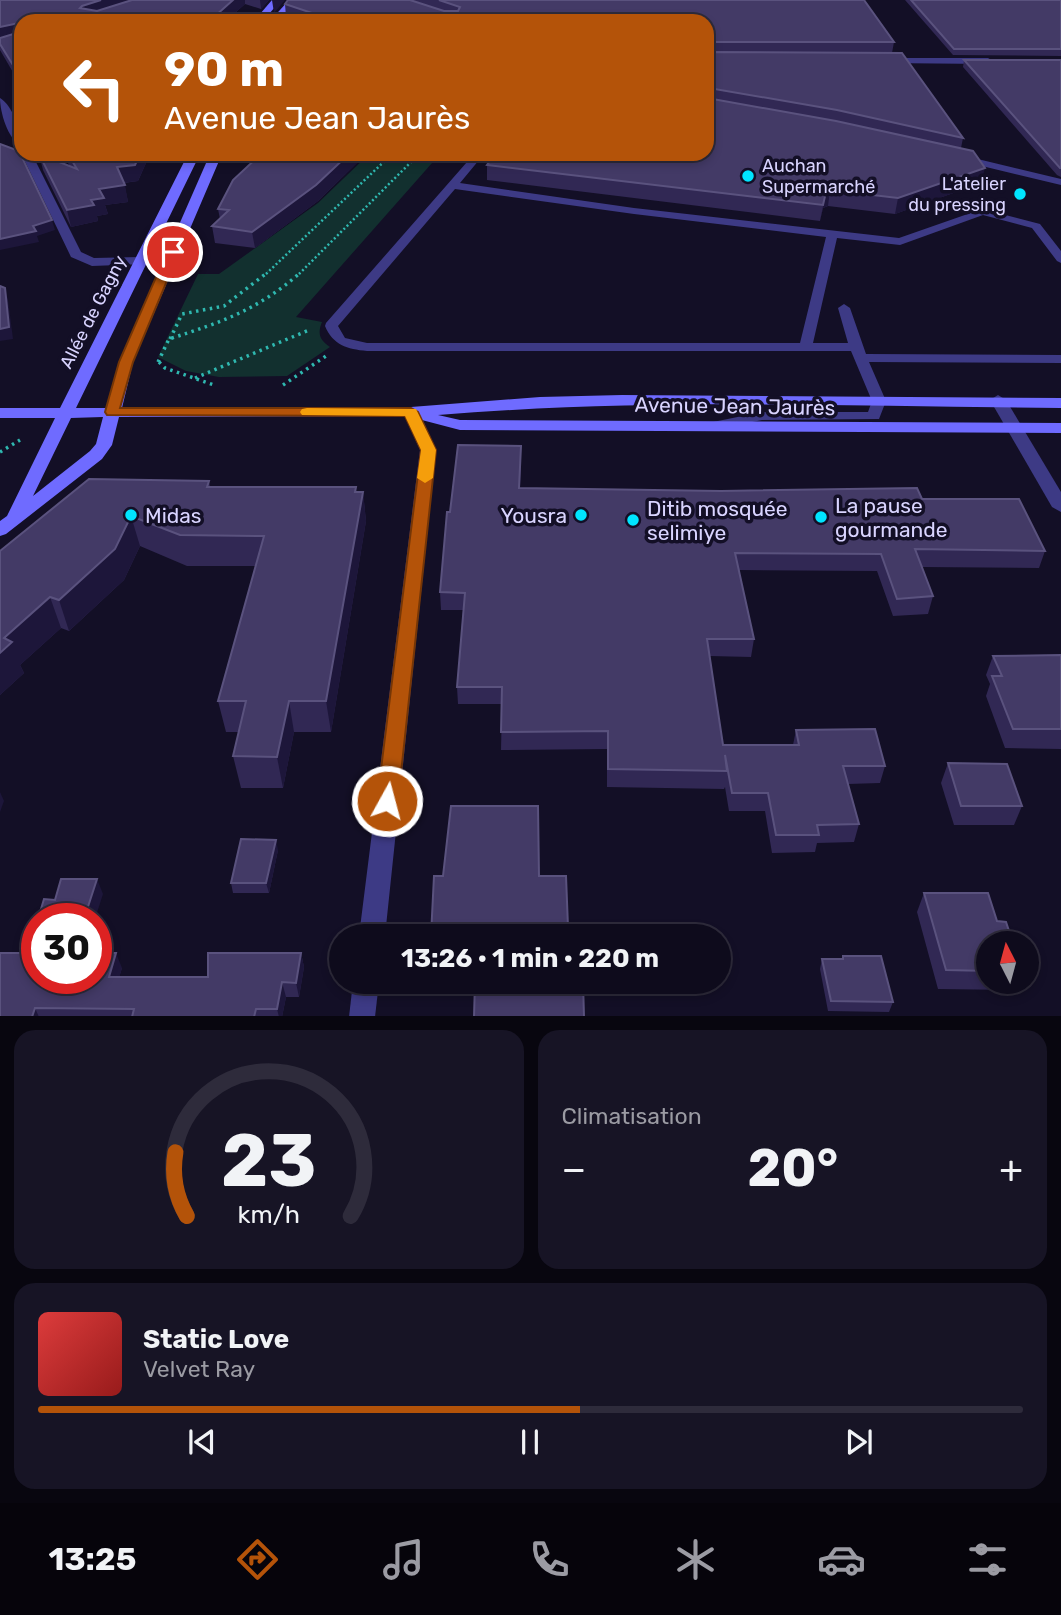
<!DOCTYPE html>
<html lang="fr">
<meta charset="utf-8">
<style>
:root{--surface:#0e0b1c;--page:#171425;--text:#f1f3f6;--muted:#9b9ba3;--line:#2e2b3b;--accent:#b45309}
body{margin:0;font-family:Rubik,sans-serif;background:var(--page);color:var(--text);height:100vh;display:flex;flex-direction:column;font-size:26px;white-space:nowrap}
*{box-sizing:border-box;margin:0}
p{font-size:23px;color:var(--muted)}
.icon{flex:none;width:38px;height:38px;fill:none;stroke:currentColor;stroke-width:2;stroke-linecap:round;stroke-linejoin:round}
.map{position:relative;height:1016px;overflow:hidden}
.panel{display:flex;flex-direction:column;gap:14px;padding:14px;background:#08060f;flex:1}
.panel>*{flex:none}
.hud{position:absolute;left:14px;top:14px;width:700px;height:147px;border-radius:21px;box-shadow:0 4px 10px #0003,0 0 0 2px var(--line);background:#b45309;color:#fff;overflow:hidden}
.needle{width:46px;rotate:354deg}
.fabs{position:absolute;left:976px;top:931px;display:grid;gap:14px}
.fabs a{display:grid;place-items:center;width:63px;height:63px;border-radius:50%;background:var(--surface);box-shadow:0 4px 10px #0003,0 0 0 2px var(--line);font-size:35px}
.speed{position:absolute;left:21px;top:903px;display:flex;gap:14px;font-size:35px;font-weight:700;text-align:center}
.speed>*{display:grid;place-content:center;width:91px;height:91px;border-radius:50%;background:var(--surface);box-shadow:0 4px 10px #0003,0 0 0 2px var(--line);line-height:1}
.speed .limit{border:10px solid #d22;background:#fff;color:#111}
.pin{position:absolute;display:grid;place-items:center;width:60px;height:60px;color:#fff;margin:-30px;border:4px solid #fff;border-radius:50%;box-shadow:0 2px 7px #0007}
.me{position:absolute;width:77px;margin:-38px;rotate:7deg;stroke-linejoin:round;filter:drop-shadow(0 0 5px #0008)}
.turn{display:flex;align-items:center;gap:24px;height:147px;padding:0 35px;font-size:32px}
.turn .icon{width:91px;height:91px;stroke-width:2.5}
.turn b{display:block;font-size:49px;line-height:60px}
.big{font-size:52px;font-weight:700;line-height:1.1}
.panel .card{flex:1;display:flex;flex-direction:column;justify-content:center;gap:10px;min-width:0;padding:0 24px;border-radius:21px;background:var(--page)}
.panel .dial{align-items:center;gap:0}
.dial svg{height:182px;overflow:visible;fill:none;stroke:var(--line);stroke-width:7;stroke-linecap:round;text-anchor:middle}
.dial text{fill:var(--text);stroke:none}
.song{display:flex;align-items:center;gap:21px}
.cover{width:84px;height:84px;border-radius:10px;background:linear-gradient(135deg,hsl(0 70% 55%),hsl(0 70% 35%))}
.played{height:7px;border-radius:4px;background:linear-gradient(90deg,var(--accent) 55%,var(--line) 55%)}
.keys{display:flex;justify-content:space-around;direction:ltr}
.heat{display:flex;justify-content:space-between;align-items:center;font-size:38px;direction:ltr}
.panel .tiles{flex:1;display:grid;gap:14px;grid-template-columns:1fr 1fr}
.card:last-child{grid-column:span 2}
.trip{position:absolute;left:329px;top:924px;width:402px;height:70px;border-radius:35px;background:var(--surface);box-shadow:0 4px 10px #0003,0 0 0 2px var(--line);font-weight:700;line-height:70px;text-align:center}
.menu{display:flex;height:112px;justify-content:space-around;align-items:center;background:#06040b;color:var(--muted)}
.menu .icon{width:49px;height:49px}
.menu .current{color:var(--accent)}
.menu b{font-size:32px;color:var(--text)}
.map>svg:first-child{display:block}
</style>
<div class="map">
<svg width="1061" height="1017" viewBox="0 0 1061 1017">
<rect width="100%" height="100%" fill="#130f26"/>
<path fill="#12302f" d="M369,154H440L296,317L322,322C317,334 320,340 330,347L287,376L219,377L186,371L158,357L198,274H219L318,203Z"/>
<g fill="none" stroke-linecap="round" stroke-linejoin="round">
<g stroke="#2fb8b0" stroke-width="2.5" stroke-dasharray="2 2.5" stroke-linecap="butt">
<path d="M266,274L392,154"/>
<path d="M299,274L419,154"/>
</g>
<g stroke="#2fb8b0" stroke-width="3.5" stroke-dasharray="2.5 4.5" stroke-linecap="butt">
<path d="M170,339L182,314L224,306L268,272"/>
<path d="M158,362L169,339C222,322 258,310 301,272"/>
<path d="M159,362L165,368L214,385"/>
<path d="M195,378L309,330"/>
<path d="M283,385L326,356"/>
<path d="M0,452L20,440"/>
</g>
<g fill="#3d3a85" fill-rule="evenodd">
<path d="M474,154H484L460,183L634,208L899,238L982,209L1040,224L1061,251V263L1057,261L1032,228L983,215L900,245L837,238L813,343H848L838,308L844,304L850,308L866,354L1061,355V363L869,362L886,401L879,419L762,420L718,429L711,425L713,422L762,412H868L872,401L851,351H367C347,349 333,345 325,326L326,323ZM455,189L634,214L826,237L800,343H367L345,338L338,326Z"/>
<path d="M961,155L1061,179V185L957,160L956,158Z"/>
</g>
<g fill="#3d3a85" fill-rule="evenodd">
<path d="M886,58H988L993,61L988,64L883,63L881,61Z"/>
<path d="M0,98C13,106 21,131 21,146C8,139 0,113 0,98Z"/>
<path d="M21,153L32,154L81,252L94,258L140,257L147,261L145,264L92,266L71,257Z"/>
<path d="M998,395L1006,400L1061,492V512L1052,507L990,400Z"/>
<path d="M411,407L419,412L436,450L385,936H359L420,450L403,412Z"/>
<path d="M353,982H379L375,1017H349Z"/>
</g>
<g fill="#6f6bff" fill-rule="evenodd">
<path d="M272,0H281L263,21H254Z"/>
<path d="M289,0H298L279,21H270Z"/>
<path d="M188,154H200L76,408H106L119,362L210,154H222L133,362L122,408L411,407L540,397L622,395L1061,398V408C853,406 645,398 438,415L460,420L1061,423V433L460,430L418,419L416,416L119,417L112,445L102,459L6,534L0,536V521L7,516L55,418H0V408H60ZM103,417L96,444L90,451L33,496L71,418Z"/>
</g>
</g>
<g fill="#312854">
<path d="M0,0H269L261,9L245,4L226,21H21V86L0,50Z"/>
<path d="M288,0H864L894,42L892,53L963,138L961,148L981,183L895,214L828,206L823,208L820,221L487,180V165L707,154V21H298L286,17L285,4Z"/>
<path d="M905,0H1061V56L953,55Z"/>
<path d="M964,60H1061V177L1057,175L963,67Z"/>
<path d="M39,154L70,166L62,154H150L138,181L124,183L128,202L105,205L108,214L97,216L98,221L71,227L43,170Z"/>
<path d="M256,154H366L318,201L255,248L215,243L212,226L220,219L218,209L256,158Z"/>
<path d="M521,462L520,488L922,499L1045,551L1039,568L922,567L933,596L928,614L893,616L877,571L739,570L754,639L751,657L710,656L723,745H793L796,730L885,766L880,783L848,784L859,824L854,842L817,843L815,852L772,853L765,811H729L725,787L724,789L607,787V749L501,750L502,704H458L457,687L463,610H441L440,592L450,512Z"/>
<path d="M209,481L210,487L363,492L366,521L331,732H294L283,788H241L233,756L239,732H226L218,701L256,566H187L140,546L124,580L69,631L61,628L20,665L24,673L0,695V551Z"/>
<path d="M1061,655V749L1005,748L986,696L990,684L986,675L993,656Z"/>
<path d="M948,763L1022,806L1014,825H954L941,783Z"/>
<path d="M278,850L269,893H233L231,883Z"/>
<path d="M434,876H539L568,927L582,936H431Z"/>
<path d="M924,893L989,943V982H1016L1013,990L938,989L917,912Z"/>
<path d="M301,953L304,967L299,997H286L282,1017H0L37,978L122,968L119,977H208Z"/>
<path d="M843,956L893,1002L889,1012L828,1011L820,969L822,959H842Z"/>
</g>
<g fill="#1d163a">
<path d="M101,0H145L83,21L80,8L82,6Z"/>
<path d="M233,0H245V4L226,21H214V17Z"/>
<path d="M260,0H269L261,9Z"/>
<path d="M272,0H285L274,13Z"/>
<path d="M511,13V21H486Z"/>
<path d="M19,23L21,36L0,41V27Z"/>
<path d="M140,154H150L138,181L121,183L117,167Z"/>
<path d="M349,154H366L318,201L255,248L252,232Z"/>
<path d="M985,168L981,183L895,214L898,198Z"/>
<path d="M125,185L128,202L105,205L108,214L97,216L98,221L71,227L67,210L91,200L99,189Z"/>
<path d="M830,190L828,206L823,208L820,221L826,192Z"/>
<path d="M52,220L55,230L37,236L39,242L0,250V239Z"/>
<path d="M5,288L8,300L13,339L0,341V329Z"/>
<path d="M356,487L359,512L363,492L366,521L331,732L326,701Z"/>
<path d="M131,516L140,546L124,580L69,631L59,600Z"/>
<path d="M50,597L61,628L20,665L24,673L0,695V653L4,638Z"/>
<path d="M289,701L294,732L283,788L277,757Z"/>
<path d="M0,792L4,801L0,812Z"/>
<path d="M276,840L278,850L269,893L266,883Z"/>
<path d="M97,879L103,894L95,919H84Z"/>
<path d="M116,953L122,968L115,992L109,977Z"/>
<path d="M301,953L304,967L299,997L296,983Z"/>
<path d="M282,982L286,997L282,1017H279L277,1009Z"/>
<path d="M35,1008L39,1017H32Z"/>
</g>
<g fill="#433a66" stroke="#5a527e" stroke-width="2">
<path d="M0,0H101L82,6L80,8L97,11L132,0H233L214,17H210L206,21H21V78L0,44V38L20,32L19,23L0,27Z"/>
<path d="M288,0H410L444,11H458L460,7L439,0H864L894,42H708L707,43V21H563V17L511,13L486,21H327L330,19L285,4Z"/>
<path d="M911,0H1061V49H954Z"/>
<path d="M707,52L902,53L963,138L837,110L709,88L707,89Z"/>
<path d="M964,60H1061V168H1060Z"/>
<path d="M707,98L836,121L973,151L985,168L898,198L830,190L826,192L823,205L487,165L495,154H707Z"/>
<path d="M0,144L19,151L52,220L33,226L36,231L0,239Z"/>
<path d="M39,154L77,169L68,154H140L135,165L117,167L125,185L99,189L104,198L91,200L94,205L67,210Z"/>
<path d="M257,154H349L316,185L252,232L212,226L229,210L218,209L233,180L261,154Z"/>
<path d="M0,286L5,288L9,327L0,329Z"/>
<path d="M458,445L521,446L519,488L721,491L917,488L922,499H1019L1045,551L915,549L933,596L897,599L881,554L735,553L754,639H707L723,745H799L796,730L875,729L885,766H843L859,824L817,825L819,835H776L768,793H732L725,755L727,771L608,769V731L501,732L502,687H457L465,593L440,592L447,512H450Z"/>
<path d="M89,479L209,481L207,487H356L355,492H363L326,701H289L277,757L233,756L246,701H218L264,536L180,535L131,516L115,549L59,600L50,597L4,638L12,642L0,653V551Z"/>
<path d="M1061,655V729H1013L992,676H1002L993,656Z"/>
<path d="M948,763L1007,764L1022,806H961Z"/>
<path d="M451,806H538L539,876H566L568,927H582V936H431L434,876H443Z"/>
<path d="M241,839L276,840L266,883H231Z"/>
<path d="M61,879H97L84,919H38L44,899L55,900Z"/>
<path d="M924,893H988L997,921L1006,922L1013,943H989V971L946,970Z"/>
<path d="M37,922V978H96V953H116L109,977H208V953H301L296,983L282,982L277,1009H256L254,1017H132L134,1009L35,1008L32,1017H0V953H26Z"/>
<path d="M843,956H881L893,1002L831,1001L822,959H843Z"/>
<path d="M475,982H583L584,1017H474Z"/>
</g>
<path fill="#b45309" stroke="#753606" stroke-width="2" d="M173,249L179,252L133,362L120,408H411L418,412L436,450L398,801L395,807L387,810L380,807L377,801L421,450L405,416L107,415L105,412L119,362L167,252Z"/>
<path fill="#f59e0b" d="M307,408L416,409L436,450L433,478L425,483L417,478L421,450L405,416L302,415L300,412L302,409Z"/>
<g fill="#00e5ff" stroke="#130f26" stroke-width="2.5">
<circle cx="748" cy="176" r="7"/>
<circle cx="1020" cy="194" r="7"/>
<circle cx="131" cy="515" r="7"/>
<circle cx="581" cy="515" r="7"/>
<circle cx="821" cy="517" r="7"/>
<circle cx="633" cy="520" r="7"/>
</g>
<g text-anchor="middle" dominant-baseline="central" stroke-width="7" stroke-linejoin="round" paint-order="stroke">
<g font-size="18" fill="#d9d4ff" stroke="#130f26" text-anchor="start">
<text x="762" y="166">Auchan<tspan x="762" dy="21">Supermarché</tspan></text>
<text x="1006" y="184" text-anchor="end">L'atelier<tspan x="1006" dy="21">du pressing</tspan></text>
</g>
<g font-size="18" fill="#d9d4ff" stroke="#130f26">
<text transform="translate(93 312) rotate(-63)">Allée de Gagny</text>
</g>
<g font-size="21" fill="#d9d4ff" stroke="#130f26">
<text transform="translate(735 406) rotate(1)">Avenue Jean Jaurès</text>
</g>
<g font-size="21" fill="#d9d4ff" stroke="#130f26" text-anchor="start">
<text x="835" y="505">La pause<tspan x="835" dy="24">gourmande</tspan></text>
<text x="647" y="508">Ditib mosquée<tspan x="647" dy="24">selimiye</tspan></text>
<text x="145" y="515">Midas</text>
<text x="567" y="515" text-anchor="end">Yousra</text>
</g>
</g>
</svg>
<div class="fabs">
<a><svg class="needle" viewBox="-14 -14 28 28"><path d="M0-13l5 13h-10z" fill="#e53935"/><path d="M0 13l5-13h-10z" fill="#9b9ba3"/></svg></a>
</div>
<div class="speed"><div class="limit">30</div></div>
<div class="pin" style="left:173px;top:252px;background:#d93025"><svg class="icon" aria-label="arrive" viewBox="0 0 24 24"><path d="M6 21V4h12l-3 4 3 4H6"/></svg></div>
<svg class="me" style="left:387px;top:801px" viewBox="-20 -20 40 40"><circle r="17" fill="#b45309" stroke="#fff" stroke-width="3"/><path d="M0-11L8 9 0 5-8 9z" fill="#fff"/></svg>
<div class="trip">13:26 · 1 min · 220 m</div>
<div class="hud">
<div class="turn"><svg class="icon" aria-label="left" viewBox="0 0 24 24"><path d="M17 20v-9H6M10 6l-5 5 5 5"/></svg><div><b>90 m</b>Avenue Jean Jaurès</div></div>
</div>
</div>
<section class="panel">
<div class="tiles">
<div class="card dial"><svg viewBox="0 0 100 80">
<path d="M14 69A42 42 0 1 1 86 69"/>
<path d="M14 69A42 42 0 0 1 9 41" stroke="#b45309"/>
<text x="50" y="56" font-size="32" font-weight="700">23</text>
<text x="50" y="72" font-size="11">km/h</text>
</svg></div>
<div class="card"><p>Climatisation</p>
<div class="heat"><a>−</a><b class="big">20°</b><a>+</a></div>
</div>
<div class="card">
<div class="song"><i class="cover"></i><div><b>Static Love</b><p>Velvet Ray</p></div></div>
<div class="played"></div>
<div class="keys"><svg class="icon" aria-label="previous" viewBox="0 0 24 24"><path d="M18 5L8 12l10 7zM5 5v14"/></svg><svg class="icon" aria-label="pause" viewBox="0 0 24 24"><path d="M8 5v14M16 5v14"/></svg><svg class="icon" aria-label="next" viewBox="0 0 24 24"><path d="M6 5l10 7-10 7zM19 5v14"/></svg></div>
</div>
</div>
</section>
<nav class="menu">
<b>13:25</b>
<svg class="icon current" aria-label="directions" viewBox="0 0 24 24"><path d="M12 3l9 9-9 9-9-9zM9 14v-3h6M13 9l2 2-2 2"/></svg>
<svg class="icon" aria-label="music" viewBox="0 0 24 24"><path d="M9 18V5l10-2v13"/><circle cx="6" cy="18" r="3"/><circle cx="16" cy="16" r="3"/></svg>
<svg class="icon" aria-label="phone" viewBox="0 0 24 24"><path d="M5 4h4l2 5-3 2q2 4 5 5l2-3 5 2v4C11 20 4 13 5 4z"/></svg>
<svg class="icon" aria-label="climate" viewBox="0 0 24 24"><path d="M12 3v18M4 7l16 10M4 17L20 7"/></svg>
<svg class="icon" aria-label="car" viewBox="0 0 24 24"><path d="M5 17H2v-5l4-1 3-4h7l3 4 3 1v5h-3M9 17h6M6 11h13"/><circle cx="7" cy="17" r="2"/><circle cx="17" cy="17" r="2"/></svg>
<svg class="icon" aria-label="filters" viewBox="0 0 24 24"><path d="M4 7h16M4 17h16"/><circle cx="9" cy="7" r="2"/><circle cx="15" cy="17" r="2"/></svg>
</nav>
